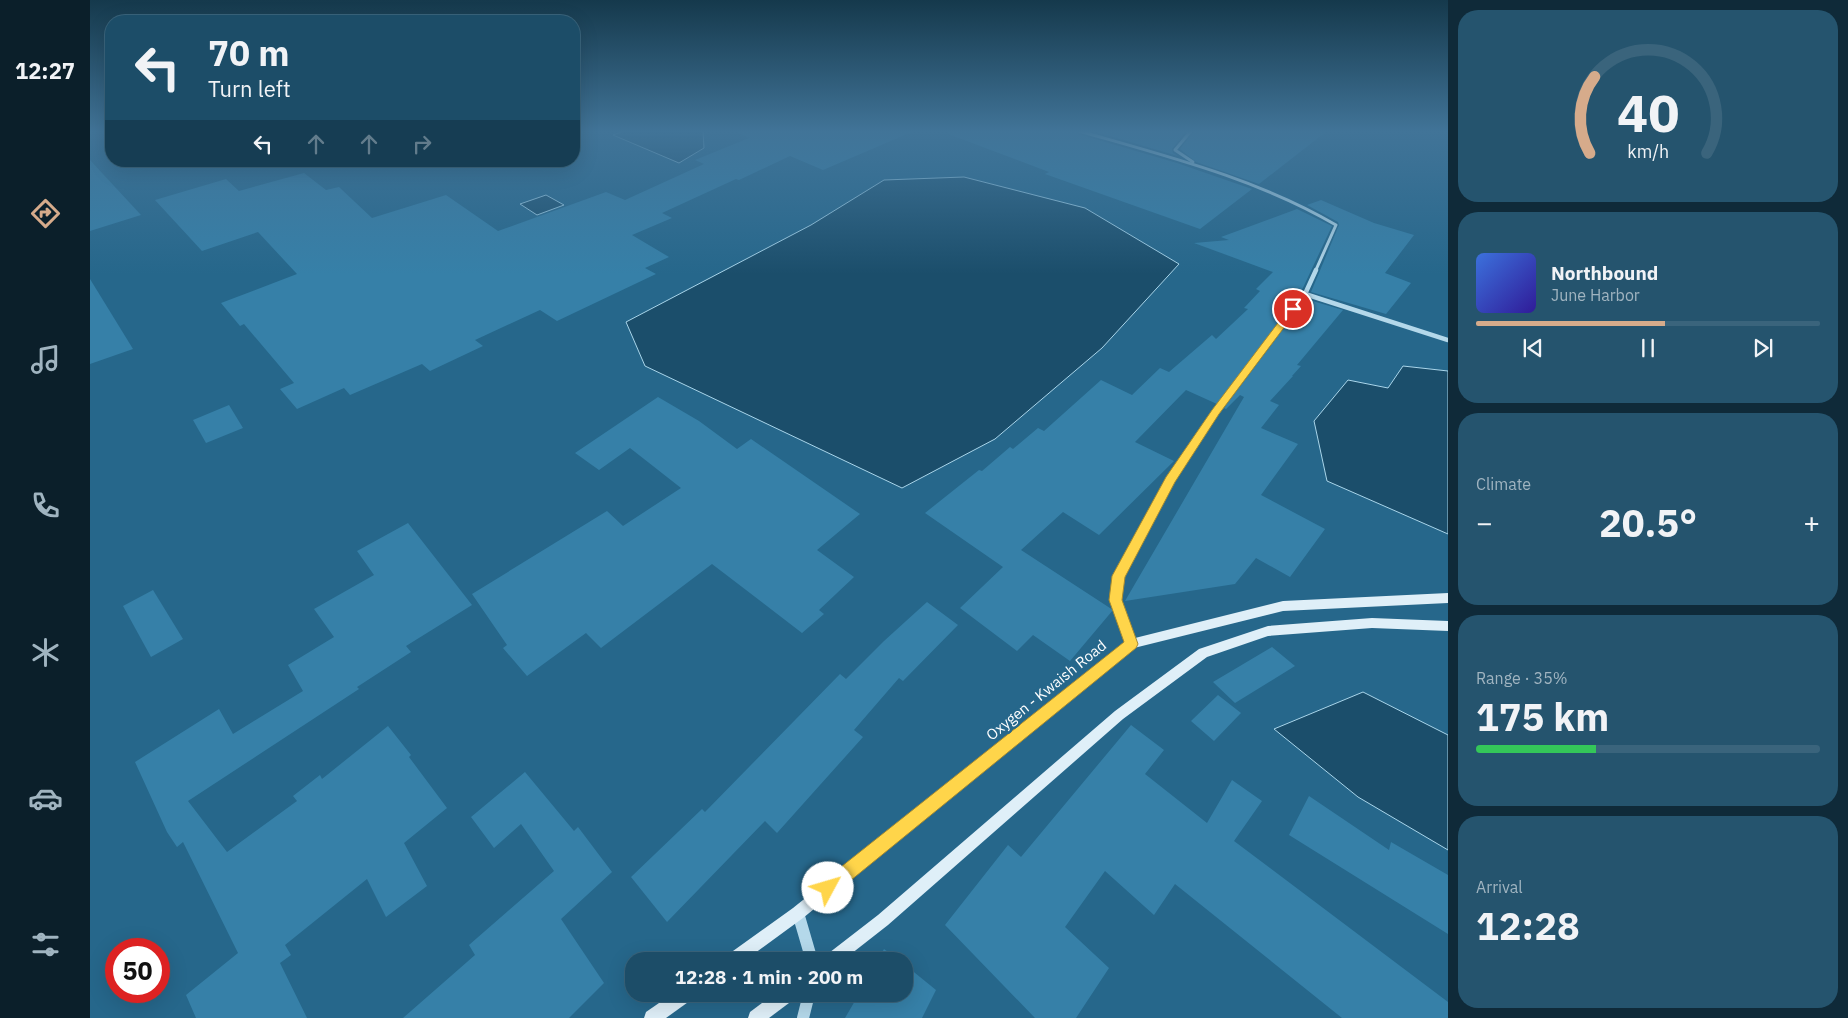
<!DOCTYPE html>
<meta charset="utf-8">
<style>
:root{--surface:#1c4d68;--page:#25546e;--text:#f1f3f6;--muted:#a0b4c0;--line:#3a647c;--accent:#d6ab8b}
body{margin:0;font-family:"IBM Plex Sans",sans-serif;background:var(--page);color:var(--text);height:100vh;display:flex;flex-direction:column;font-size:19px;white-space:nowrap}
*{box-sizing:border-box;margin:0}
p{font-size:16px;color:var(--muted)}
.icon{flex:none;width:28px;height:28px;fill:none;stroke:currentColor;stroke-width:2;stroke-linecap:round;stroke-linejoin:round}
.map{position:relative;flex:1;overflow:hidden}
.panel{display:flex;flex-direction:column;gap:10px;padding:10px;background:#0f2a39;width:400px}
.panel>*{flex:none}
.top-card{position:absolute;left:15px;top:15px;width:475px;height:152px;border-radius:20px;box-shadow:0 5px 20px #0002,0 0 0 1px var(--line);background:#1c4d68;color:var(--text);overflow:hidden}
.speed{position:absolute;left:15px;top:938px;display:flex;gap:10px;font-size:25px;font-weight:700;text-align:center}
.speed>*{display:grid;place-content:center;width:65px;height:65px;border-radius:50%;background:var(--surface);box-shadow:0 5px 20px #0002,0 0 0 1px var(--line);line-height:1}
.speed .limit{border:8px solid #d22;background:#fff;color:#111}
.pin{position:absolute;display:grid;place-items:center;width:42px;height:42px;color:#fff;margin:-21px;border:2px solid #fff;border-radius:50%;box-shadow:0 1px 5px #0007}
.me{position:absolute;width:55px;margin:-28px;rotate:51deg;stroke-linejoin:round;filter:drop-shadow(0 0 4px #0008)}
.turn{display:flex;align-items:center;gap:18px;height:105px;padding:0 20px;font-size:22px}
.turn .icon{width:65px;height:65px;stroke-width:2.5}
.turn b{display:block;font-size:35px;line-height:42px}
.lanes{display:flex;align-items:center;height:48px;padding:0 20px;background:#0003;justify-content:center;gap:25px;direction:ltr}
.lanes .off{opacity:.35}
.big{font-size:38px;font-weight:800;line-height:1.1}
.panel .tile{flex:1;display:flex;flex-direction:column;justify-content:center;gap:8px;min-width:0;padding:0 18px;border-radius:20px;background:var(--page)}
.panel .dial{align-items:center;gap:0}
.dial svg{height:130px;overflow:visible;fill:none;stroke:var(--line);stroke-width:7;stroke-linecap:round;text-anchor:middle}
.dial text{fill:var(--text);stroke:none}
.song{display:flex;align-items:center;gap:15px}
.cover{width:60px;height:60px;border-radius:8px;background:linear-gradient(135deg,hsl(220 70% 55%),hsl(250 70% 35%))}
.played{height:5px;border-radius:2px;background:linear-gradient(90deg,var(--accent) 55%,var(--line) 55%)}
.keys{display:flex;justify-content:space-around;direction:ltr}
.heat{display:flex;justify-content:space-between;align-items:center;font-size:28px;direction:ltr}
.charge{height:8px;border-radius:4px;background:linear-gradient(90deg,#34c759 35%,var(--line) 0)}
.trip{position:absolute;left:535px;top:952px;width:288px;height:50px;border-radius:20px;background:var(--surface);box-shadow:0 5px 20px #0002,0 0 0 1px var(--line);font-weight:800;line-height:50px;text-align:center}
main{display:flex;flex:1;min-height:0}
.tabs{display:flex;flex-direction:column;width:90px;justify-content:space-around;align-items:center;background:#0b1f2a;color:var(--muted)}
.tabs .icon{width:35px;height:35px}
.tabs .selected{color:var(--accent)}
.tabs b{font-size:22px;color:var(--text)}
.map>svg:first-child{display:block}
</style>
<main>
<nav class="tabs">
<b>12:27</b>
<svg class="icon selected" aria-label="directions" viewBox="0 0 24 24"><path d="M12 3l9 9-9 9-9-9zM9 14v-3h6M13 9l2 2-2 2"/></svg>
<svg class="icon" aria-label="music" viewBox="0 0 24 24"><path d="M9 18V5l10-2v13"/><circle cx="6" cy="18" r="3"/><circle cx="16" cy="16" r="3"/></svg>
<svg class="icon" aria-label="phone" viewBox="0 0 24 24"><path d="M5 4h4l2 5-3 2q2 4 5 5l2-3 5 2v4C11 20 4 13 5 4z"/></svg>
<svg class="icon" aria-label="climate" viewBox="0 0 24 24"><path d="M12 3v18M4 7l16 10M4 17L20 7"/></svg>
<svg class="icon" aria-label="car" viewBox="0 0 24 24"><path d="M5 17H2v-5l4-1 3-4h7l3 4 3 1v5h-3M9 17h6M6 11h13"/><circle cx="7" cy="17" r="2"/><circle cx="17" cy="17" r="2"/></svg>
<svg class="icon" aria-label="filters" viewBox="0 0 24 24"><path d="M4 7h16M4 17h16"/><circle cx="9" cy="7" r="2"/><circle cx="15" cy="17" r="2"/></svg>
</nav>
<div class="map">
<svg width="1358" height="1018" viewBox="0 0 1358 1018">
<rect width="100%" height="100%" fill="#26678b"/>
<g fill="#1b4e6b" stroke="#a9d5ea">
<path d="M534,131H613L614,148L589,163L523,135Z"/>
<path d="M874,177L995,208L1089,264L1012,348L905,439L812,488L555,366L536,322L721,225L794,180Z"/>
<path d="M456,195L474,205L447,215L430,204Z"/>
<path d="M1313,366L1358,371V534L1237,481L1224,421L1258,380L1298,388Z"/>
<path d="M1273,692L1358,735V850L1268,797L1184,729Z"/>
</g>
<g fill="#3680a8">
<path d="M645,131H824L733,170L700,156L649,180L646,179L572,213L582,218L542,235L579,257L555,268L566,274L467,321L450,310L385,340L393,346L340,371L332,364L260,395L254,388L207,409L190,389L204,383L154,324L150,326L131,303L207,274L168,232L112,251L65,200L136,179L149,191L214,173L236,190L249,187L282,218L356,195L408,231L516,192L535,200L614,164L605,160L659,138Z"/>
<path d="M858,131H986L988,134L1087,163L1162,189L1110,229L955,174L959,172L858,134Z"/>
<path d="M1003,131H1096L1082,149L1083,153L1088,156Z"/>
<path d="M1104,131H1237L1169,184L1106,162L1090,149Z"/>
<path d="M0,160L51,215L0,231Z"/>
<path d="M1231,200L1284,223L1324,235L1295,273L1321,283L1296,314L1221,292L1249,225L1248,222L1217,205Z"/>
<path d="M1207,209L1242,226L1211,292L1127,404L1096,390L1045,442L1084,461L1009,535L973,512L931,550L1023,610L980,661L943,635L927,651L870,608L913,567L835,513L889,470L892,471L920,447L923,449L948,428L954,431L1011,380L1042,395L1070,368L1079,372L1122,335L1126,339L1158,309L1154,308L1170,291L1166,289L1183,272L1104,243L1139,240L1131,237Z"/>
<path d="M0,279L43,349L0,364Z"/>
<path d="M1216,299L1253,310L1207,365L1211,366L1202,376H1203L1180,401L1189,405L1171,428L1208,444L1171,495L1235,529L1200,577L1166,558L1145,584L1035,601L1154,397L1150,395L1136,409L1134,408Z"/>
<path d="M568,397L609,421L647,449L661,439L770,514L727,550L764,577L729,610L734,614L712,633L622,564L511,648L496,633L437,676L413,648L417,645L382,594L517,511L533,526L591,488L540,448L509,470L485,453Z"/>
<path d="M139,405L153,428L116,443L103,420Z"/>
<path d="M318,523L382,605L316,646L321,652L267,687L269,689L98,801L137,852L207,801L203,796L230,775L232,779L298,726L321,755L319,757L357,808L314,843L337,886L296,917L277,879L195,945L201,955L190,963L217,1018H106L96,995L148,953L93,842L87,847L77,832L45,762L129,709L143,734L213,691L198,665L244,637L224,609L284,575L267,551Z"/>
<path d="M63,590L93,639L61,657L33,606Z"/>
<path d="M837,602L868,625L813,681L809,678L764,730L773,737L687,833L675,821L577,922L541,877L612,809L615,812L750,674L756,679L794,641Z"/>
<path d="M1182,647L1205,666L1145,703L1123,682Z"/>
<path d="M1128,695L1151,713L1124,741L1101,721Z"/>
<path d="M1041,725L1074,750L1055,774L1117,823L1142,780L1172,801L1144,841L1358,1002V1018H1252L1085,884L1064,915L1015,871L975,927L1019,968L986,1018H945L855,925L918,845L931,857Z"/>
<path d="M435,772L484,831L488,827L522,872L471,919L514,983L479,1018H313L385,955L379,945L464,871L431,824L404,848L381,817Z"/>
<path d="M1219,796L1299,850L1301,842L1358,875V934L1199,835Z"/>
<path d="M794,949L810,961H787Z"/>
<path d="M814,964L846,990L832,1018H755L769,994H814Z"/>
</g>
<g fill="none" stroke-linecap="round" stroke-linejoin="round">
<g stroke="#b4d8ea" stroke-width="3">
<path d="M989,131C1076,156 1168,179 1246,225L1225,272"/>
<path d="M1101,131L1085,150L1103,162"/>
</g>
<g stroke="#b4d8ea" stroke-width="4.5">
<path d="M1215,294L1358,340"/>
<path d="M1096,456L1126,412L1215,294L1226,270"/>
</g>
<path stroke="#b4d8ea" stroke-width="5.5" d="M1041,644L1025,600L1028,577L1080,480L1097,454"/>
<g stroke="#b4d8ea" stroke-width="12">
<path d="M708,913L722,961"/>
<path d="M713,1018L719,994"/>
</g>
<g fill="#dfeff8" fill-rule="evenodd">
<path d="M1358,593V603L1193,611L1044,648L713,918L654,961H633L636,956L703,908L1037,640L1193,601Z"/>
<path d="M1282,618L1358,621V631L1282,628L1178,636L1117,657L1033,719L798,925L752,961H732L735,956L788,915L1025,711L1109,649L1178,626Z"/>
<path d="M582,994H603L601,1000L576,1018H554L556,1012Z"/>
<path d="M684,994H705L703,1000L679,1018H658L660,1012Z"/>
</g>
</g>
<linearGradient id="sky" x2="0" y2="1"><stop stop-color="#15394c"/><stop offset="0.48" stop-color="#417498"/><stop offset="1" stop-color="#417498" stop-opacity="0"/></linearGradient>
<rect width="1358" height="274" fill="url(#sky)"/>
<path fill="#ffd54a" stroke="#a68a30" d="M1203,306L1208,309L1129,414L1085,482L1035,577L1032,600L1048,644L1046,648L744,894L738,897L732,894L730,888L732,882L1034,642L1019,600L1022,576L1076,477L1122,410L1200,307Z"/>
<g text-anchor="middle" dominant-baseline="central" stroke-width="5" stroke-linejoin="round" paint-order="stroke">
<g font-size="15" fill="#fff" stroke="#26678b">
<text transform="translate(956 690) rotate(-39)">Oxygen - Kwaish Road</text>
</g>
</g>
</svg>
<div class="speed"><div class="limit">50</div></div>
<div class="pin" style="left:1203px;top:309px;background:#d93025"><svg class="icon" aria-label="arrive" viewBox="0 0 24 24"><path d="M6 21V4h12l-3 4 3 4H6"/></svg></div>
<svg class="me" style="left:738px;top:888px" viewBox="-20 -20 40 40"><circle r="19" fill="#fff"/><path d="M0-13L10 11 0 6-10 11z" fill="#ffd54a"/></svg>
<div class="trip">12:28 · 1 min · 200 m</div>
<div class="top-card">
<div class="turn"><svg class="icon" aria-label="left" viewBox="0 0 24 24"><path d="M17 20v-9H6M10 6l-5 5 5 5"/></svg><div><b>70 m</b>Turn left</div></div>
<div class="lanes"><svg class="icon" aria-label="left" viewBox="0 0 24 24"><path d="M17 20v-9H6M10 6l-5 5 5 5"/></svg><svg class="icon off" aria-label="ahead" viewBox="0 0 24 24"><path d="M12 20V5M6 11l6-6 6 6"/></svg><svg class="icon off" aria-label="ahead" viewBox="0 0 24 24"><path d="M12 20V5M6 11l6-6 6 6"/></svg><svg class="icon off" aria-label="right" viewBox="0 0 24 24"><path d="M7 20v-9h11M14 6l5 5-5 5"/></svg></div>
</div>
</div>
<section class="panel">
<div class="tile dial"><svg viewBox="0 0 100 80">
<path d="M14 69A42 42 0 1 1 86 69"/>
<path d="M14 69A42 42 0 0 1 17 22" stroke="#d6ab8b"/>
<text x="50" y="56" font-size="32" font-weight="700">40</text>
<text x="50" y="72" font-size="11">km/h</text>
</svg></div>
<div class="tile">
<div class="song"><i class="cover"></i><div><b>Northbound</b><p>June Harbor</p></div></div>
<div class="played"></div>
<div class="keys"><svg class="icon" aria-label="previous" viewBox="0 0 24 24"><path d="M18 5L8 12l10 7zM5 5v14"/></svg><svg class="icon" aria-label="pause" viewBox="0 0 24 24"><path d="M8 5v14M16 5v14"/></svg><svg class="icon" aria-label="next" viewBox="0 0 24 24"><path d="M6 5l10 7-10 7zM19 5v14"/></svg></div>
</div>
<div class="tile"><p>Climate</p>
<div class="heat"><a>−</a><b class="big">20.5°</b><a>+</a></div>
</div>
<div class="tile"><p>Range · 35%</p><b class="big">175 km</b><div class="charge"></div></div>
<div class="tile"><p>Arrival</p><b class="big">12:28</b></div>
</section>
</main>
